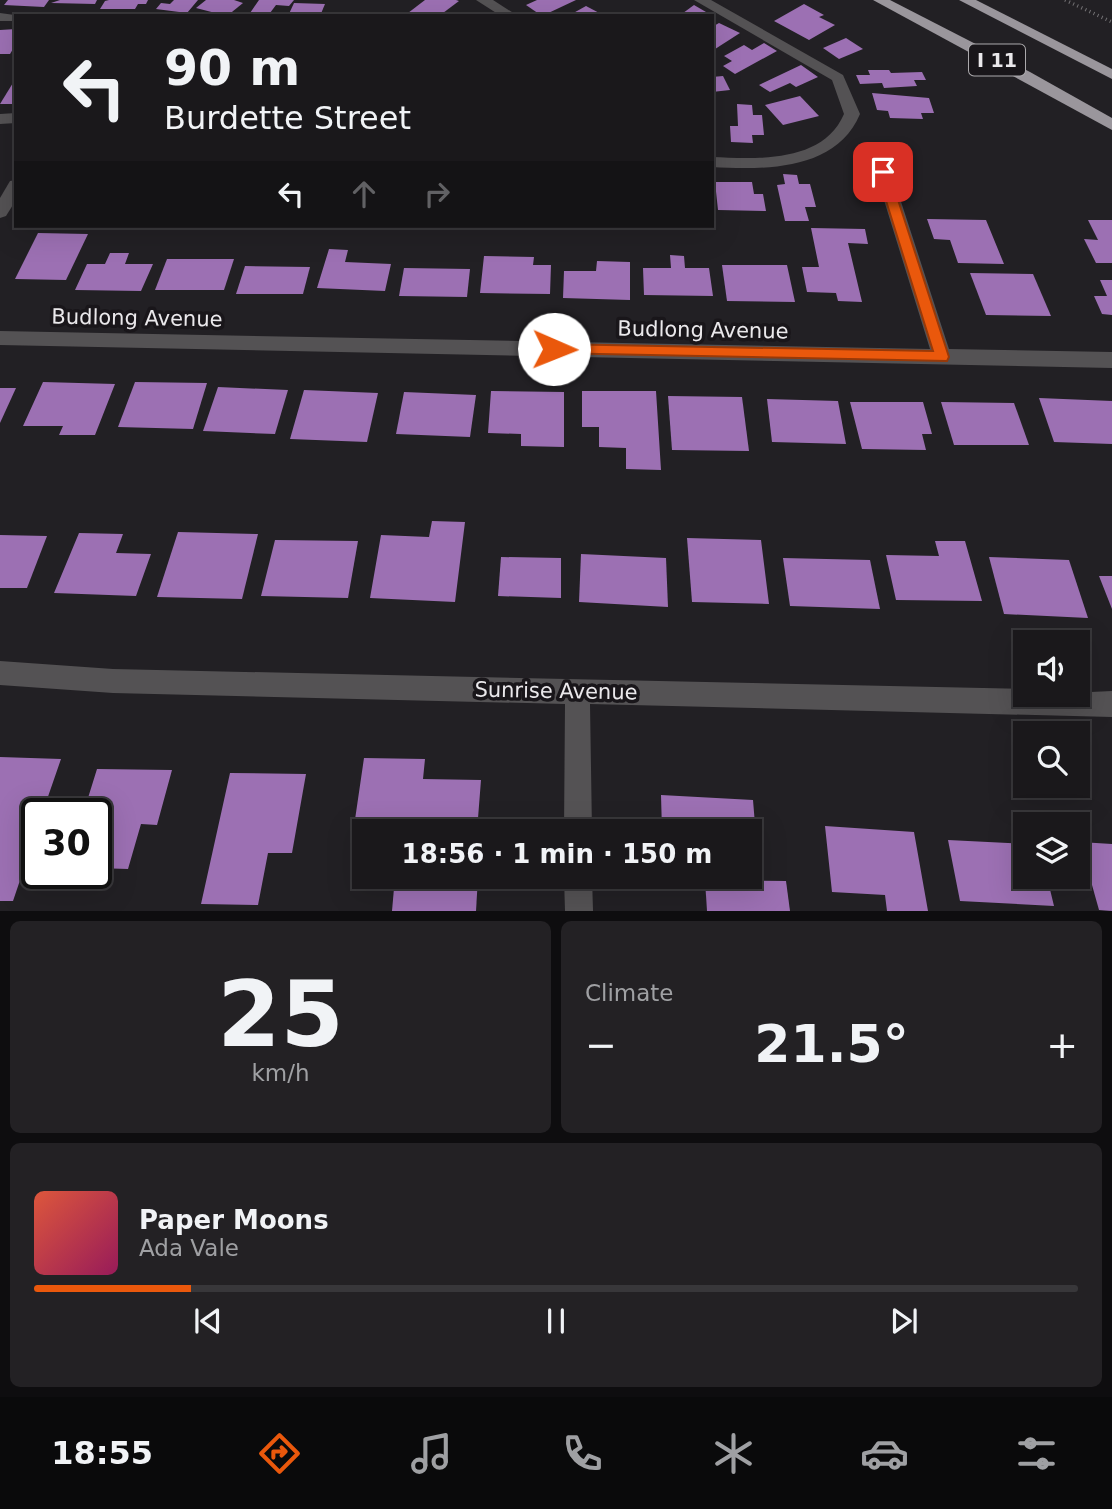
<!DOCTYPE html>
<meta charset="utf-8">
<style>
:root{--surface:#1a181b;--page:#232124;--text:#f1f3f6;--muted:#9fa0a3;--line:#38373a;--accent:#ea580c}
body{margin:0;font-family:"DejaVu Sans",sans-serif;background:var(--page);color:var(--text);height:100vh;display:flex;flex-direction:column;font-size:26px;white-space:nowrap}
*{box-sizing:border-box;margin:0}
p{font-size:23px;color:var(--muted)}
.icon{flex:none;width:38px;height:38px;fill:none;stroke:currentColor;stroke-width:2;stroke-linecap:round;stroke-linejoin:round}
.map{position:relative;height:911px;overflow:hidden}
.sheet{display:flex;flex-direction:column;gap:10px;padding:10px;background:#0e0d0f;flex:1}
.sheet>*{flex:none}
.banner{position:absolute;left:14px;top:14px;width:700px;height:214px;border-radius:0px;box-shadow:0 7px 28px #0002,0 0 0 2px var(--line);background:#1a181b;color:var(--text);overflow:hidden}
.controls{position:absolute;left:1013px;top:630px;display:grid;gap:14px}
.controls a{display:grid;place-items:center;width:77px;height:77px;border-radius:0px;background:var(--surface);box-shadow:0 7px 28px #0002,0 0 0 2px var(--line);font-size:35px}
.speed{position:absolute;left:21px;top:798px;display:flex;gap:14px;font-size:35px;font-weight:700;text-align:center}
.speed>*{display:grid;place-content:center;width:91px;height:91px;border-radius:50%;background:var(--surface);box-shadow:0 7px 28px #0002,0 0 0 2px var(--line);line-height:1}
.speed .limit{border:4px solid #111;border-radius:10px;background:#fff;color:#111}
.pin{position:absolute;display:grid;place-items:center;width:60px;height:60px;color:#fff;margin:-30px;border-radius:14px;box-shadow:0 4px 10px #0006}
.me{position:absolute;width:77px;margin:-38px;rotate:91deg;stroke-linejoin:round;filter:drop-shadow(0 0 5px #0008)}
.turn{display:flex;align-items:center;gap:24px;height:147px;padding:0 35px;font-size:32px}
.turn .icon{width:91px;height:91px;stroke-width:2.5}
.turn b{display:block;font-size:49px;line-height:60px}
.lanes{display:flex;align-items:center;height:66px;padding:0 35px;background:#0003;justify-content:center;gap:35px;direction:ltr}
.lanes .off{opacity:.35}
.big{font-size:52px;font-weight:700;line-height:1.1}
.sheet .card{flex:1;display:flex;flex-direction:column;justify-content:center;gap:10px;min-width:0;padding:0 24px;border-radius:10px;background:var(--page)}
.sheet .dial{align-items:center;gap:0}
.dial b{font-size:91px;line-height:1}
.song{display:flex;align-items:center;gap:21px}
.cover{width:84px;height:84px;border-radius:10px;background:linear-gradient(135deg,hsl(10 70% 55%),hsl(330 70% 35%))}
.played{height:7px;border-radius:4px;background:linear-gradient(90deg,var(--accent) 15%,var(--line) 15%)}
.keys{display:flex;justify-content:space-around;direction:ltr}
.heat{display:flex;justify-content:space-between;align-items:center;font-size:38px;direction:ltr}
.sheet .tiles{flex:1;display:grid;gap:10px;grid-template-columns:1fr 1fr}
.card:last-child{grid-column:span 2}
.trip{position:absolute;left:352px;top:819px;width:410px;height:70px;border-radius:0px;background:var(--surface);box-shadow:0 7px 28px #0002,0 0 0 2px var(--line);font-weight:700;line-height:70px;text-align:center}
.tabs{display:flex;height:112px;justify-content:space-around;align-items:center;background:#0a0a0b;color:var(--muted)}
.tabs .icon{width:49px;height:49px}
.tabs .selected{color:var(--accent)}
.tabs b{font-size:32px;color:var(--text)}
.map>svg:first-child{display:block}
</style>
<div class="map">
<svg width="1112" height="911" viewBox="0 0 1112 911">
<rect width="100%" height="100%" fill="#222024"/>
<g fill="#9c70b3">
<path d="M8,0H49L44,7L4,5Z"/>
<path d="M97,0L95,4L51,3L60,0Z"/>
<path d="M109,0H148L146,4H138L135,9H100L105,1Z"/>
<path d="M174,0H198L187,13L156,9L161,3L170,4Z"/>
<path d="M206,0H234L243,3L227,16L196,8Z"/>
<path d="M259,0H294L289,6L276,5L270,13L280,16H248Z"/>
<path d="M425,0H456L459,1L439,16H416L408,13Z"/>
<path d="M537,0H576L542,16L526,5Z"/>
<path d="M294,3L325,4L320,16H288Z"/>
<path d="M804,4L824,15L819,17L835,25L809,40L774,21Z"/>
<path d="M694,5L706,12L697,16H679Z"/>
<path d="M586,6L605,16H568Z"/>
<path d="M719,23L740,33L712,51V27Z"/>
<path d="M16,29V44L10,54H0V30Z"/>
<path d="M846,38L863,49L839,59L823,48Z"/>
<path d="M764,43L777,51L735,74L723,66L732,61L724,56L744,45L752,50Z"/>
<path d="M801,65L818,77L796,87L790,83L770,92L759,85Z"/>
<path d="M868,70H889L891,73L922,72L926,80H914L917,86L884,88L882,83L860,84L856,75H870Z"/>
<path d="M723,76L730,90L712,92V77Z"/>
<path d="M16,78V104H0Z"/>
<path d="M872,93L929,98L934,113H921L923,119L890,118L888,111L877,110Z"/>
<path d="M800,96L819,116L783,125L765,105Z"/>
<path d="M737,104L752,105L753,115H762L764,135H752L753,143L731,142L730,126H738Z"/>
<path d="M783,174L797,175L799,184H810L816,207H805L809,221H785L777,185L785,184Z"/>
<path d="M715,182H752L754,194H763L766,211L718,210Z"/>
<path d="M927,219L986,220L1004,264L958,263L950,240L934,239Z"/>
<path d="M1088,220H1112V263H1096L1084,239L1098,240Z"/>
<path d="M811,228L865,229L868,244L848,243L862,302L838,301L836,293L807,292L802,267H819Z"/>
<path d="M38,233L88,234L66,280L15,279Z"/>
<path d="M329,249L348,250L345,262L391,264L385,291L317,288Z"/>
<path d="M110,253H129L125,264H153L141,291L75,290L87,264H105Z"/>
<path d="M670,255L684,256L685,268H709L713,296L644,295L643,268H671Z"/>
<path d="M484,256L534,257L533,265H551L550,294L480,293Z"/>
<path d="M167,259H234L224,290H155Z"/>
<path d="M597,261L630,262V300L563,298L564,271H596Z"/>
<path d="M722,265H787L795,302L727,301Z"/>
<path d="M245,266L310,267L303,294H236Z"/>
<path d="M404,268L470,269L467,297L399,296Z"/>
<path d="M970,273L1033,274L1051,316L986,315Z"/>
<path d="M1100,280H1112V315L1102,314L1094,296H1107Z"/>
<path d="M43,382L115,384L95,435H59L63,426H23Z"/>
<path d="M135,382L207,383L193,429L118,427Z"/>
<path d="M218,387L288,390L275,434L203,431Z"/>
<path d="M0,388H16L0,423Z"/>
<path d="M304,390L378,393L367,442L290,439Z"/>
<path d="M491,391L564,392V447L521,446V434L488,433Z"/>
<path d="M582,391H656L661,470L626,469V448L599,447V427H582Z"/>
<path d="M404,392L476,395L470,437L396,434Z"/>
<path d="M668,396L742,397L749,451L672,450Z"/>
<path d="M1039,398L1112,401V444L1054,442Z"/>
<path d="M767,399L838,401L846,444L772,442Z"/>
<path d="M850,402H923L932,434H922L926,450L862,449Z"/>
<path d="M941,402L1014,403L1029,445H954Z"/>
<path d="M432,521L465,522L455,602L370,598L381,535L429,537Z"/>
<path d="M178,532L258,534L242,599L157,597Z"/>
<path d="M79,533L123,534L116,553L151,554L136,596L54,593Z"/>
<path d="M0,535L47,536L27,588H0Z"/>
<path d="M687,538L761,540L769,604L692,602Z"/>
<path d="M275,540L358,541L348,598L261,596Z"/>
<path d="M935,541H965L982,601L896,600L886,555L939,556Z"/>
<path d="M581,554L666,558L668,607L579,602Z"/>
<path d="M501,557L561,558V598L498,596Z"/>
<path d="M989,557L1069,560L1088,618L1004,614Z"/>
<path d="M783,558L870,560L880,609L790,606Z"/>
<path d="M1099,576H1112V609Z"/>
<path d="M0,757L61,759L42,814H37V830L13,901H0Z"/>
<path d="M364,758L425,759L423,779L481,780L477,831H364V847H351Z"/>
<path d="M97,769L172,770L157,825L141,824L128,869L96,868V814H83Z"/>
<path d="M230,773L306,774L292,853H268L258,905L201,904Z"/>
<path d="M661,795L753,800L758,861L749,860V831H662Z"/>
<path d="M825,826L914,832L928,911H887L885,895L832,892Z"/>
<path d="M948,840L1026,844V877H1047L1054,906L960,901Z"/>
<path d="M1080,842L1112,844V911L1099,910Z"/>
<path d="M395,877H478L476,911H392Z"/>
<path d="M705,880L786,881L790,911H707Z"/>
</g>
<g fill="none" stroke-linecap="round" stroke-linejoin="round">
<path stroke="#737174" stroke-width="3.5" stroke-dasharray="1 3.5" stroke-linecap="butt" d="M1065,0L1112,22"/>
<g fill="#545254" fill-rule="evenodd">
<path d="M476,0H493L518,16H501Z"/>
<path d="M694,0H711L843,75L860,114C836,171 765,170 712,167V157C758,159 823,163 844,114L832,80Z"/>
<path d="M0,13L22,16H16V21H0Z"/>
<path d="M16,113V123L0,124V114Z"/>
<path d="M883,166L891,171L949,349L1112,352V368L0,345V331L930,349L875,171Z"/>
<path d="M16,180V200L6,216L0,218V198L10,181Z"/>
<path d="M0,661L113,669L1026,689V695L1112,691V717L590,704L592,831H564L565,704L113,693L0,685Z"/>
<path d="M564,877H592L593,911H565Z"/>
</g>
<g fill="#9a969c" fill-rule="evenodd">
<path d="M873,0H890L1030,72L1112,118V130Z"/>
<path d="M959,0H976L1112,69V79Z"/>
</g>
</g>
<path fill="#ea580c" stroke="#983908" stroke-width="2" d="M883,167L889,172L949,357L947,361L549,353L547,349L554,344L933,351L877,172Z"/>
<g text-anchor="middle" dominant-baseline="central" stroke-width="7" stroke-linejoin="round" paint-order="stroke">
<rect fill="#19161a" stroke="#aba9ac" stroke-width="2" x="969" y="44.5" width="56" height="31" rx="5"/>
<g font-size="19" font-weight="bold" fill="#eae8eb">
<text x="997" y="60">I 11</text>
</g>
<g font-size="21" fill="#eae8eb" stroke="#19161a">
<text transform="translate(137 318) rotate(1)">Budlong Avenue</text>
<text transform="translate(703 330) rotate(1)">Budlong Avenue</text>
<text transform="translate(556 691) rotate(1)">Sunrise Avenue</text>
</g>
</g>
</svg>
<div class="controls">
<a><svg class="icon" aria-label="sound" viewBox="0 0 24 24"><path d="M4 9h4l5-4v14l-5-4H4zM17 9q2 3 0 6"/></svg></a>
<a><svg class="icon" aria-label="search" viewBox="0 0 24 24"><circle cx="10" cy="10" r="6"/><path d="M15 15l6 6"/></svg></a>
<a><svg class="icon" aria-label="layers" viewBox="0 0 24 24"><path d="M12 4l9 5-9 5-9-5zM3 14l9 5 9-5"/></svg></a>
</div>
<div class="speed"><div class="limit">30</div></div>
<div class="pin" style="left:883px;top:172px;background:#d93025"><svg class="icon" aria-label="arrive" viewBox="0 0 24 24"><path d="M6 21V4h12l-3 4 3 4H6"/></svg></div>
<svg class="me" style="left:554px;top:349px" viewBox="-20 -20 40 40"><circle r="19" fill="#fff"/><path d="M0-13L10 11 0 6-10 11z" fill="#ea580c"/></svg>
<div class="trip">18:56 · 1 min · 150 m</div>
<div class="banner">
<div class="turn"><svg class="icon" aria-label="left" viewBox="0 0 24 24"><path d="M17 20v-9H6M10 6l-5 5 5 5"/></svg><div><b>90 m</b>Burdette Street</div></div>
<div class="lanes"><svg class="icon" aria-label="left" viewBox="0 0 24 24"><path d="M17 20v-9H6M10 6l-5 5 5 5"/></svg><svg class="icon off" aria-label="ahead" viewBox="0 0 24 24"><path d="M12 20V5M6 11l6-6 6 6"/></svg><svg class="icon off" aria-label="right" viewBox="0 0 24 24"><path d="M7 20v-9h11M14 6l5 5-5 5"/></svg></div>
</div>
</div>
<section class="sheet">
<div class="tiles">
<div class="card dial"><b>25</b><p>km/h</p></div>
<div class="card"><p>Climate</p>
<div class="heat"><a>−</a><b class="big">21.5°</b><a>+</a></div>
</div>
<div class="card">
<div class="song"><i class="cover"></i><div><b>Paper Moons</b><p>Ada Vale</p></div></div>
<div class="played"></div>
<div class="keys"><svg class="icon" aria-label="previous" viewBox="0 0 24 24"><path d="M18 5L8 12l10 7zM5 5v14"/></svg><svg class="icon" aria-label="pause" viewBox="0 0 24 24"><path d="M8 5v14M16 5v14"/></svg><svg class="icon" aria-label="next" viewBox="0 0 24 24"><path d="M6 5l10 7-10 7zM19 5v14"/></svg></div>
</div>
</div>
</section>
<nav class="tabs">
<b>18:55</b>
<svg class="icon selected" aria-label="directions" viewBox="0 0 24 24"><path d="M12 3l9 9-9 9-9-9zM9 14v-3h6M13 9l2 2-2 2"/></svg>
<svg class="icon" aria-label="music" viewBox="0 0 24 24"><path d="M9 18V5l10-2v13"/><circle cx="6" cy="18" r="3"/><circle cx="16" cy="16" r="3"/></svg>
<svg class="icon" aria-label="phone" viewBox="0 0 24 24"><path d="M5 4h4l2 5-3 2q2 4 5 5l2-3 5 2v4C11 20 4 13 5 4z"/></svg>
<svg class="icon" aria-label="climate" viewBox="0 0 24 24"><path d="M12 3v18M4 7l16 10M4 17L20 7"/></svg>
<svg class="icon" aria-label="car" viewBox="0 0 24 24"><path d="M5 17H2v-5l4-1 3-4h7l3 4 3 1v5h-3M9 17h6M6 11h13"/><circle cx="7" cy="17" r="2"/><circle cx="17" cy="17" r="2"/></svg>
<svg class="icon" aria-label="filters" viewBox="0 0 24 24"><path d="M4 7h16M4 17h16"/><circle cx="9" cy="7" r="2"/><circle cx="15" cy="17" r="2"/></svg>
</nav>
